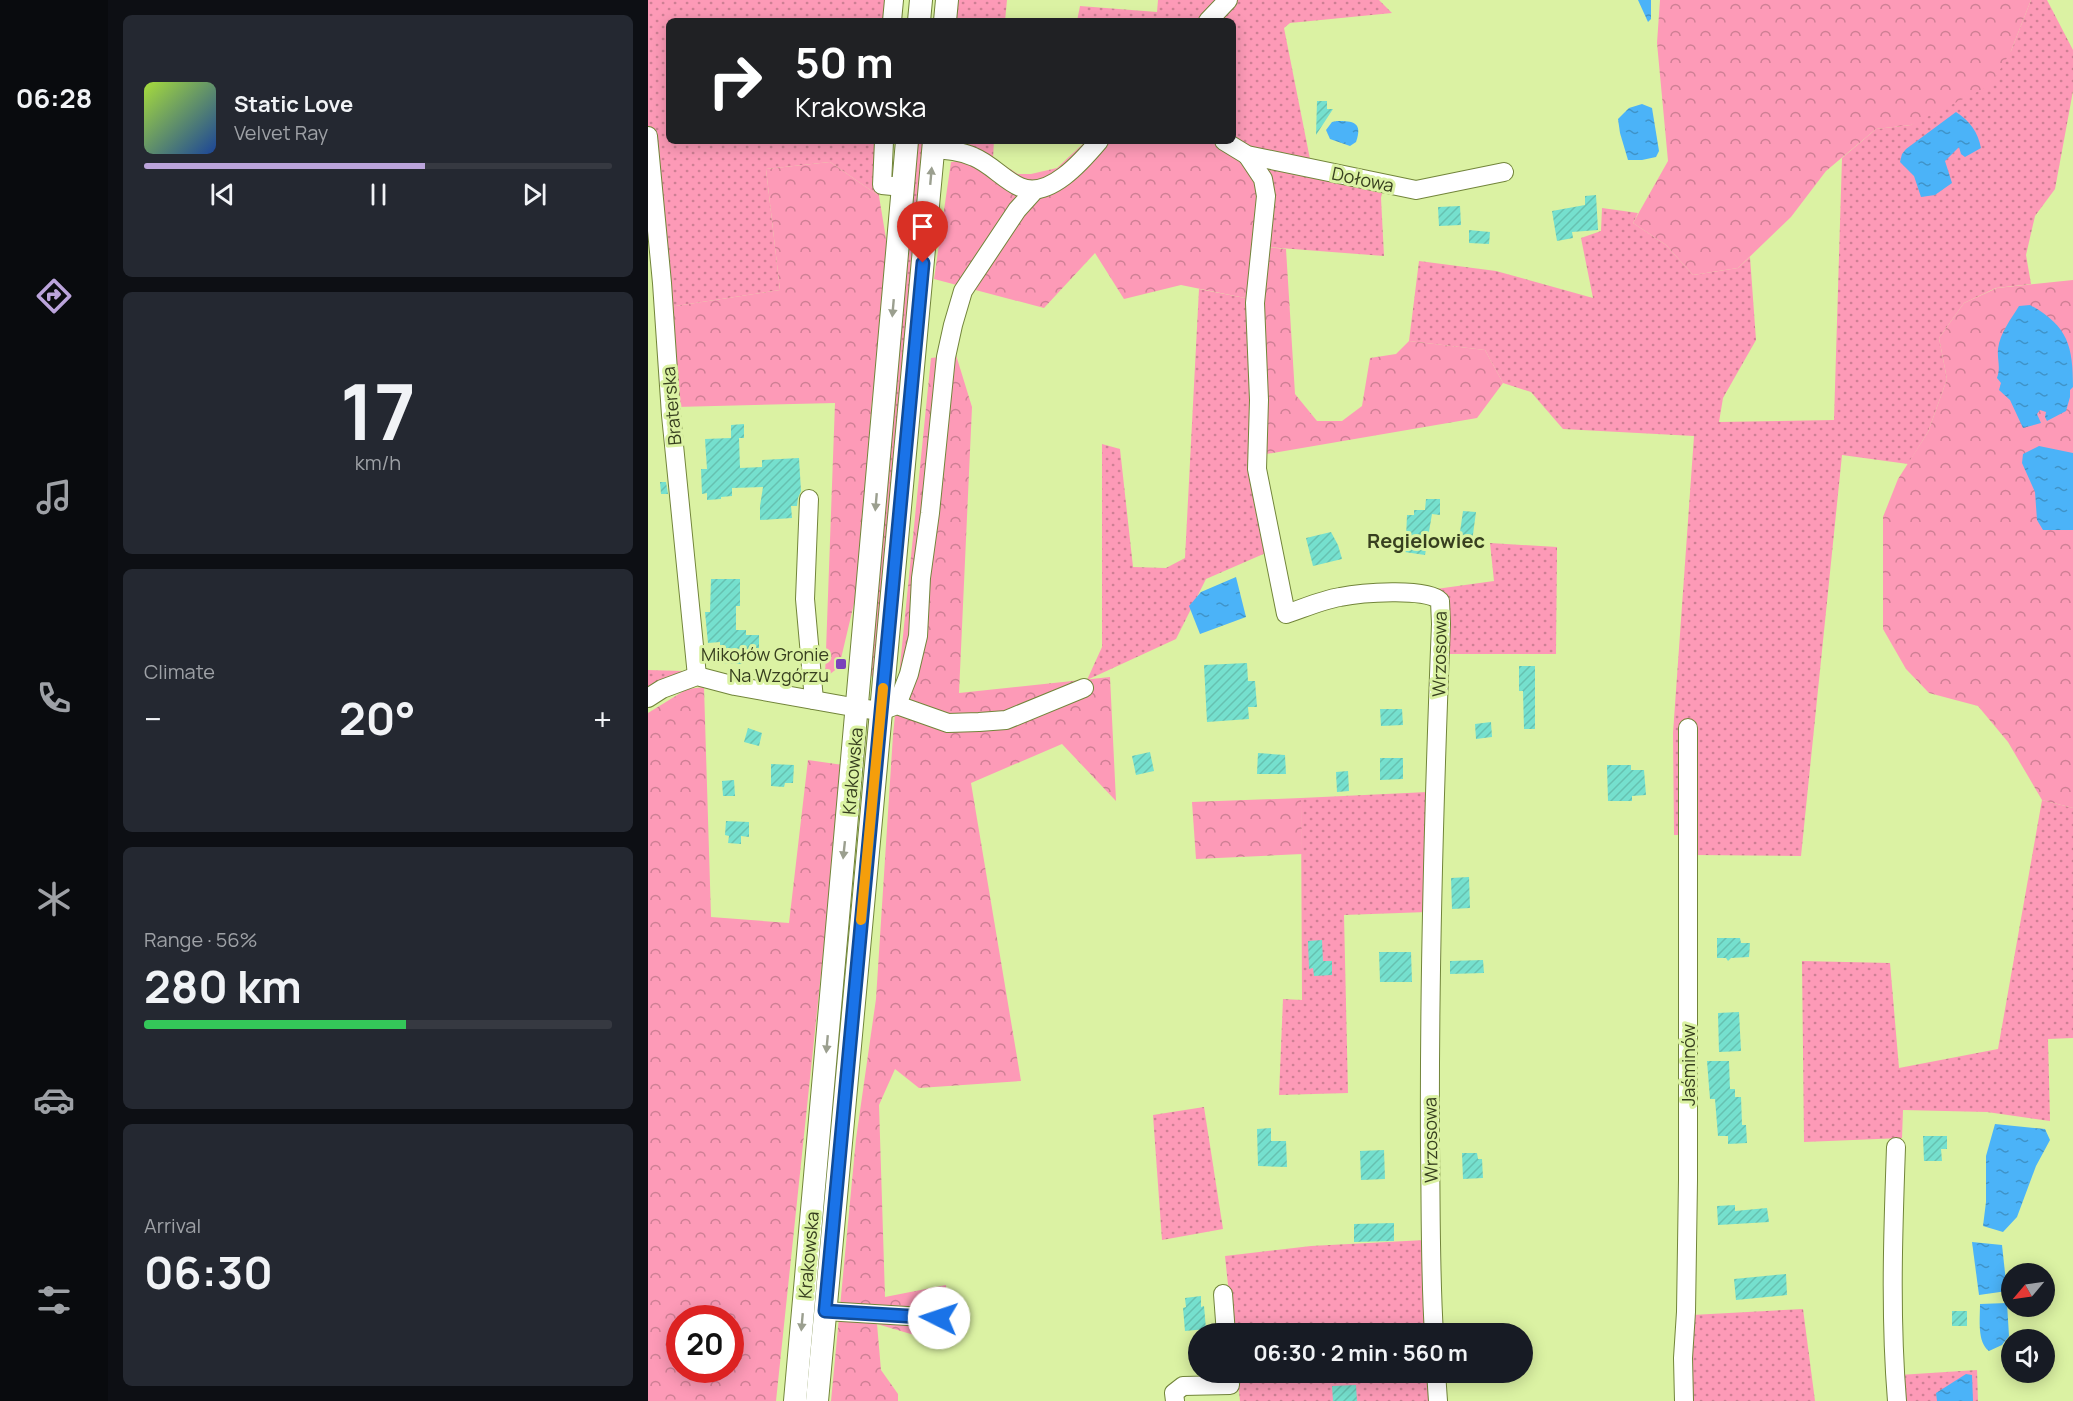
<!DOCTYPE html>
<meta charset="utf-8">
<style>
:root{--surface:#171b24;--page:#242831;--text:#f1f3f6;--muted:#9ea1a6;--line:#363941;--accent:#bba4db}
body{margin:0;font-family:Manrope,sans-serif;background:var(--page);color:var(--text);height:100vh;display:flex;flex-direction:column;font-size:22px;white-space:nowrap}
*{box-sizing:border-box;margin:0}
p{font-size:20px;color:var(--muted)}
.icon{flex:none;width:33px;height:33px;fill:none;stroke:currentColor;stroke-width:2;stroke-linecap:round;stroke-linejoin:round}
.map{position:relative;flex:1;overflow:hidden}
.drawer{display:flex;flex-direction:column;gap:15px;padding:15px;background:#0d0f14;width:540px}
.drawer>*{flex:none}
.banner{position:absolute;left:18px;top:18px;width:570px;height:126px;border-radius:9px;box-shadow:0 3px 15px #0003;background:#202124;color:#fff;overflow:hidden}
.needle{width:39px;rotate:241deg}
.buttons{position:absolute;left:1353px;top:1263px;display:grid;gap:12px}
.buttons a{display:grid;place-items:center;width:54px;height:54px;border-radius:50%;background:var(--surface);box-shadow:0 3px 15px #0003;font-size:30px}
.speed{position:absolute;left:18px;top:1305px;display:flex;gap:12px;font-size:30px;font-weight:700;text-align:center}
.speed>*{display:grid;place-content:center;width:78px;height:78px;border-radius:50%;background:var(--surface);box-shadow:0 3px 15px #0003;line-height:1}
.speed .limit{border:9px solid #d22;background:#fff;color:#111}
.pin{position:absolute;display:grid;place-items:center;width:51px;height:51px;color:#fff;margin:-62px -26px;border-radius:50% 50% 50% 0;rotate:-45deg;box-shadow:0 0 6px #0007}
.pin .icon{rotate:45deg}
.me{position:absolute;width:66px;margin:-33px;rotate:274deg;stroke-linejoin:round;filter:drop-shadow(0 0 4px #0008)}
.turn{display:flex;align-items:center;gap:21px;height:126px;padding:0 30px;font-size:27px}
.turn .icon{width:78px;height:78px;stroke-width:2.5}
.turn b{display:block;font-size:42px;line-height:51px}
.big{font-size:45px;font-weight:700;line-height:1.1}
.drawer .tile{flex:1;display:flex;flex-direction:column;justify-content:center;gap:9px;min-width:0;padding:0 21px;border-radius:9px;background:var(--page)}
.drawer .dial{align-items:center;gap:0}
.dial b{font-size:78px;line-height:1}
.song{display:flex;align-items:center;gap:18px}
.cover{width:72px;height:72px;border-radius:9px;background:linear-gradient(135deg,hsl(80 70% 55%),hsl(220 70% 35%))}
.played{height:6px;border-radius:3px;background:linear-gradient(90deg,var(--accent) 60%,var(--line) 60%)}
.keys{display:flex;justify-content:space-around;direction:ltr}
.heat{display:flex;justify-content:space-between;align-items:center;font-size:33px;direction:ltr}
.charge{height:9px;border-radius:4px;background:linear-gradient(90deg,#34c759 56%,var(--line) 0)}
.trip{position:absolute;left:540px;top:1323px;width:345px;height:60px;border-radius:30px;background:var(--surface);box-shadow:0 3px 15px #0003;font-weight:700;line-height:60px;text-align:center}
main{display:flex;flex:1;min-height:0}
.tab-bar{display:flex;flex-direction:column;width:108px;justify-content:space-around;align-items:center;background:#090b0e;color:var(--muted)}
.tab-bar .icon{width:42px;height:42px}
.tab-bar .on{color:var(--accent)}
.tab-bar b{font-size:27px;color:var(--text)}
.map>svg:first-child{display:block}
</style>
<main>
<nav class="tab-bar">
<b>06:28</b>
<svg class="icon on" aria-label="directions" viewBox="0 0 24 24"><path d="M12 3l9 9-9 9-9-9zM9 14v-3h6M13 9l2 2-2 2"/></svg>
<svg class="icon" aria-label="music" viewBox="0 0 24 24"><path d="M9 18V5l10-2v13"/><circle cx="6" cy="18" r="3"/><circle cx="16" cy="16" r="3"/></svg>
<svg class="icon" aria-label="phone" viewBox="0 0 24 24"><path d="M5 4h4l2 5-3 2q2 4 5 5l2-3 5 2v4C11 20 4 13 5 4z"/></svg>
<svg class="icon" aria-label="climate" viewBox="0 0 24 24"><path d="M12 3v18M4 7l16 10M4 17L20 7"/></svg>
<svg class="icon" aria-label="car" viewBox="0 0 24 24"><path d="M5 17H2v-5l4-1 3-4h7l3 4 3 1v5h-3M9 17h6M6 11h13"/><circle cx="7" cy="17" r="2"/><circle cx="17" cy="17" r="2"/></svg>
<svg class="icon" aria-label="filters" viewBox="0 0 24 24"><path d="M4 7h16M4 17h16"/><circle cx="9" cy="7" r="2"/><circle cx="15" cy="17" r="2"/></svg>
</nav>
<section class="drawer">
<div class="tile">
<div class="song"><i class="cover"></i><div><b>Static Love</b><p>Velvet Ray</p></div></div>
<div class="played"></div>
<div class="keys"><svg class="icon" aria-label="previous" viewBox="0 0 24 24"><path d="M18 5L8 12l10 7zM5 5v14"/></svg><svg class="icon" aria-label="pause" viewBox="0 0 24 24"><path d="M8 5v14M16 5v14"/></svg><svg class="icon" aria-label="next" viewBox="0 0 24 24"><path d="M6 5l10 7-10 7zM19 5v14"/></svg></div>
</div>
<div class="tile dial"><b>17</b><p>km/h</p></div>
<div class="tile"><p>Climate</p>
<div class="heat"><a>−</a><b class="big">20°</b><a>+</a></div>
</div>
<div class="tile"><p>Range · 56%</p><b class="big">280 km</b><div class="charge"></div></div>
<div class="tile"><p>Arrival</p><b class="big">06:30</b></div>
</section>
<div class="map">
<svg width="1425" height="1401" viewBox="0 0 1425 1401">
<defs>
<pattern id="grass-dots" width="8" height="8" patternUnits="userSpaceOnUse" patternTransform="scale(1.5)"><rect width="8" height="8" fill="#fd9ab7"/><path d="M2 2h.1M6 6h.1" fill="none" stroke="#ce7f94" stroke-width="1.8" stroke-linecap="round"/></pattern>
<pattern id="forest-crowns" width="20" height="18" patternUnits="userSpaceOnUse" patternTransform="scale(1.5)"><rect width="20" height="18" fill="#fd9ab7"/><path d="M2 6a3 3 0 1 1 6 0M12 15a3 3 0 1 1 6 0" fill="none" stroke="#ce7f94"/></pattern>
<pattern id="water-ripples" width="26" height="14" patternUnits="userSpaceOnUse" patternTransform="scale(1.5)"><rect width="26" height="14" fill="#4bb3f8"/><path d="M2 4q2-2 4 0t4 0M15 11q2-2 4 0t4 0" fill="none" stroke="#3f93c8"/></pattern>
<pattern id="building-hatch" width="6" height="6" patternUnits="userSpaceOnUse" patternTransform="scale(1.5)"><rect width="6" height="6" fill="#75e0ce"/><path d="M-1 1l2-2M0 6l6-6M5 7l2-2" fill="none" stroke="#66c1b0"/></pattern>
</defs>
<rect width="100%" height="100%" fill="#dbf2a3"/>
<g fill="url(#grass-dots)">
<path d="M0,0H239L238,21H21V141H233L231,196L182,162L118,169L132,290L21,307L0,213Z"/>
<path d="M309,0H359L357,21H307Z"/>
<path d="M510,0H731L744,13L642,23L636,28L662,159L737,178L733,198L736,256L605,246L596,161L560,141H585V21H429L432,6L509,12Z"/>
<path d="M1383,0H1399L1425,50V91L1407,189L1387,216L1378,255L1383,284L1348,288L1316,303L1291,338L1299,379L1280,432L1260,464L1194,455L1153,856L1046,855L1033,835H1026L1025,733L1046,436L915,429L883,392L855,383L837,350L761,341L771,261L848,271L945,298L933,238L953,231L954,208L990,213L985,223L1018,245L1045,275L1090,268L1102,257L1108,340L1075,398L1071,422L1186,420L1194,158L1228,129L1263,125L1363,51Z"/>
<path d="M270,141H278L228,674L224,677L222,673Z"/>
<path d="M309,141H346L345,158Z"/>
<path d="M551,289L602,299L620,552L558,579L528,639L439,680L454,647V444L472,449L485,567L518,568L537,558Z"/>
<path d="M842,543L909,547L908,654H797L788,589L846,581Z"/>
<path d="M0,670L35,671L0,690Z"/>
<path d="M780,792L779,912L696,915L700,1093L631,1095L635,999L654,1000L653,798Z"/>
<path d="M1394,800L1425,808V1038L1400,1039L1402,1121L1339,1112L1255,1110L1254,1138L1156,1142L1154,961L1242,963L1251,1068L1350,1049Z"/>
<path d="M556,1107L575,1229L514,1240L505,1115Z"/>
<path d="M777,1240L782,1333H585L577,1256L663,1246Z"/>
<path d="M1155,1309L1167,1401H1042L1044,1315Z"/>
<path d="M1329,1370L1330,1401H1254L1251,1375Z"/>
<path d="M589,1373H784L786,1401H592Z"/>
</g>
<g fill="url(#forest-crowns)" fill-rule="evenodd">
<path d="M1012,0H1383L1363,51L1343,85L1263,125L1228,129L1178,171L1143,217L1090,268L1045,275L1018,245L985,223L1020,161L1009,43Z"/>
<path d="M438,141H560L597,161L609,186L606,246L638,249L647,394L669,421H694L714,406L722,358L748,354L761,341L837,350L855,383L829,418L613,455L602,299L533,285L476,299L447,253L396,308L286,279L303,162L345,158L370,174H383L409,168Z"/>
<path d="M182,162L231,196L241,257L224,401L208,595L191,667L177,678L187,403L28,407L21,307L132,290L118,169Z"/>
<path d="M1425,280V808L1394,800L1360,742L1330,706L1281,693L1258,669L1235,629V517L1250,479L1280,432L1299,379L1291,338L1316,303L1349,288Z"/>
<path d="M308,355L324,407L311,693L462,677L468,801L414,744L323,783L373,1081L271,1088L247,1069L231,1105L237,1297L298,1285L300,1345L229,1324L233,1370L250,1394V1401H183L208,1139L228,999L245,735L283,358Z"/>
<path d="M56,687L63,917L141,923L160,760L195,765L128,1401H0V713L39,689ZM32,1318H82V1370H32Z"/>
<path d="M653,798L654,854L548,859L544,802Z"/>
</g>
<g fill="url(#water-ripples)">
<path d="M990,0H1003V19L1000,22Z"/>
<path d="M994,104L1004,108L1011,151L1008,157L994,160H980L972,133L970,119L981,108Z"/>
<path d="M1308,112C1322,121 1330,132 1333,148L1317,157L1313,154L1311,147L1297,161L1304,183L1287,195L1273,197L1266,176L1252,162L1254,154L1258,149Z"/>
<path d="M689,121C705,121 715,122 708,142L702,146L682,139L678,130L684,122Z"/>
<path d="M1382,305C1420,326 1425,346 1425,387L1422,390V397L1418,411L1399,421L1397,417L1398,412L1392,410L1389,414L1393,423L1375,428L1362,400L1351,390L1353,383L1349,378C1353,366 1349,360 1350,349C1352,333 1363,319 1371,306Z"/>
<path d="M1391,446L1425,453V530H1395L1389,520L1387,492L1374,463L1375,454Z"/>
<path d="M588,577L598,617L552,634L541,606L553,592Z"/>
<path d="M1347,1124L1397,1129L1402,1140L1388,1166L1369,1217L1355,1232L1335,1226L1338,1202V1156Z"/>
<path d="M1324,1242L1354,1245L1359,1291L1331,1295Z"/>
<path d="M1359,1303L1361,1336L1354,1345L1341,1351C1329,1342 1332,1319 1332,1304Z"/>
<path d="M1318,1374L1324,1375L1325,1401H1289L1288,1393Z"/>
</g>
<g fill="url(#building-hatch)">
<path d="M669,101H679V109H685L668,135Z"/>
<path d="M948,195L950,230L924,232L925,238L909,241L904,211L937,205V196Z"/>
<path d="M812,206L813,225L791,226L790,207Z"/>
<path d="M821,230L842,232L841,244L821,243Z"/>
<path d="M96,424V438H91L92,468L114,467V460L151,458L153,491L150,498L149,506H143L144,518L112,520V506L115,487L84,488V496L73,497V499L59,500V493L54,494L53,469H59L57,439L83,438V425Z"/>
<path d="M12,482H18L20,494H13Z"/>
<path d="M778,499H792V515L784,514L777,555L750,551L752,537L758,538L759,515H766V510H777Z"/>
<path d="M815,511L828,512L823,549L810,546Z"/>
<path d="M683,532L690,545L694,559L665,566L658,538Z"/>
<path d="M63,579H92V606H88V630H98V635H111V658H95V664L72,663V642L60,643L57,612H62Z"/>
<path d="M599,663L600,681H607L609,707H600L601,719L559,722L556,665Z"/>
<path d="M871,666H887V729H876L875,691H871Z"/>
<path d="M732,709H754L755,725L733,726Z"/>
<path d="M843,722L844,737L828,739L827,724Z"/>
<path d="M100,728L114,733L111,746L96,742Z"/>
<path d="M502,752L506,771L488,775L484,756Z"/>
<path d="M610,753L637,755L638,774H609Z"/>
<path d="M732,758H755V779L732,780Z"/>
<path d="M123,764L146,765L145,783H137L136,787L123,786Z"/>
<path d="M959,765H983V770H996L998,795L984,796V801H960Z"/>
<path d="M700,771L701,791L689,792L688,772Z"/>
<path d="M86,780L87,796H75L74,781Z"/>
<path d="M78,821L101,822V837L93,836V844L80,843L81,836L77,835Z"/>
<path d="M821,877L822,908L804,909L803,878Z"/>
<path d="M1069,938H1092L1093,943H1102L1101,957L1083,958L1080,961L1078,958H1069Z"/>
<path d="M674,940L675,961H684V975L666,976L665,968L661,969L660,941Z"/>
<path d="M731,952H763L764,982H732Z"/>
<path d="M835,960L836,973L802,974V961Z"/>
<path d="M1091,1012L1093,1051L1071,1052L1070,1013Z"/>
<path d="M1059,1061H1081L1082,1089H1087V1097H1093L1094,1125H1098L1099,1143L1080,1144V1136H1070L1067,1099H1062Z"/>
<path d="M623,1128V1141H638L639,1167L610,1166L609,1129Z"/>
<path d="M1275,1136H1299V1149H1293L1294,1161H1276Z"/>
<path d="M736,1150L737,1179L713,1180L712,1151Z"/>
<path d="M814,1153H829L830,1159H834L835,1178L815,1179Z"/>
<path d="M1087,1205V1211L1119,1208L1121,1222L1070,1225L1069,1206Z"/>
<path d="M746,1223V1241L706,1242V1224Z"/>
<path d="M1138,1274L1139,1295L1088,1300L1086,1279Z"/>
<path d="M553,1296V1307L556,1306L558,1329L537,1331L535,1308L538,1307L537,1298Z"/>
<rect x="1304" y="1311" width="15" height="15"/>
<path d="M708,1385L709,1401H685L684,1386Z"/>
</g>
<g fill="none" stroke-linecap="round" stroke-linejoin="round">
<defs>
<g id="minor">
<path d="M244,21L246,0"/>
<path d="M560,21L580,0"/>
<path d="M0,136L14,283L23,415L49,676"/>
<path d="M236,141L234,185L255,187"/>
<path d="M576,141L599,155L768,190L856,172"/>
<path d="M285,149C299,150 313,151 326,157C343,164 356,180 372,187C401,200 435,160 451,141"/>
<path d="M599,155L615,179L618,196L607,303L611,400L609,469L638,614C656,608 674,600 692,597C711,593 779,587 792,601L793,624C786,798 781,972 782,1147C783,1209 782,1271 786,1334"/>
<path d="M161,499L157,599L166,700"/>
<path d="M0,698L14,689L49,676L87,686L210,708L233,711L249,705L300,723L331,722L358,720L436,688"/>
<path d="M249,705L261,674L270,636L273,578L282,513L298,357L305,325L315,291L369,210L387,190"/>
<path d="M1248,1147C1245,1232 1242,1316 1249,1401"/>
<path d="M575,1294L578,1334"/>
<path d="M177,1311L292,1318"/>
<path d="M788,1372L790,1401"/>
<path d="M527,1401L526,1393L535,1386L582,1385L581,1372"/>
<path d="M1036,1401L1035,1358L1038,1312L1040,1180V728"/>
</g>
<g id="major">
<path d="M271,21L273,0"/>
<path d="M297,21L299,0"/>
<path d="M147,1401L259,141"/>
<path d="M169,1401L286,141"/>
</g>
</defs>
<use href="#minor" stroke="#72853a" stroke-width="20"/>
<use href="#major" stroke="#72853a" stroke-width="24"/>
<use href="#minor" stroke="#fff" stroke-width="18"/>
<use href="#major" stroke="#fff" stroke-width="22"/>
</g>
<defs><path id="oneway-solid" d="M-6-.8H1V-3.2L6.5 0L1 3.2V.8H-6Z" transform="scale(1.5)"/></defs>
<g fill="#9b9f8f">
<use href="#oneway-solid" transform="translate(283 176) rotate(-85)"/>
<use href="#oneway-solid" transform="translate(245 308) rotate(95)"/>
<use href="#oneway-solid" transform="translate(228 502) rotate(95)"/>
<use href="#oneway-solid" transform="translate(196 850) rotate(96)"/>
<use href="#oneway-solid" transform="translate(179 1044) rotate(95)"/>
<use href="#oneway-solid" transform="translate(154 1322) rotate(95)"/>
</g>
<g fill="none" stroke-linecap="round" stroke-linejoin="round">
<defs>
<path id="route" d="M275,263L177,1311L291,1318"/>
</defs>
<use href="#route" stroke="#114b97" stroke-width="15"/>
<use href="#route" stroke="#1a73e8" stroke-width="10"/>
<path stroke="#f59e0b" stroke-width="10" d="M213,920L235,688"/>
</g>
<rect fill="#7a43ba" stroke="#dbf2a3" stroke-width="2" x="187" y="658" width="12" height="12" rx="3"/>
<g text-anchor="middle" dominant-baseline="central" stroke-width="6" stroke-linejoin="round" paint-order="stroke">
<g font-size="18" fill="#373f1f" stroke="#dbf2a3">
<text transform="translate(715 179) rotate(12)">Dołowa</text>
<text transform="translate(23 406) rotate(-95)">Braterska</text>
<text transform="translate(791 654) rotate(-89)">Wrzosowa</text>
<text transform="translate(204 771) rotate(-85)">Krakowska</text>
<text transform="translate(1040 1065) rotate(-90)">Jaśminów</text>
<text transform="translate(782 1140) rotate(-91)">Wrzosowa</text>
<text transform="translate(160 1255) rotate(-85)">Krakowska</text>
</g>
<g font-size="18" fill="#373f1f" stroke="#dbf2a3" text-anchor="end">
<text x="181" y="654">Mikołów Gronie<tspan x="181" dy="21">Na Wzgórzu</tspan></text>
</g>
<g font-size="20" font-weight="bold" fill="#373f1f" stroke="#dbf2a3">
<text x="778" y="540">Regielowiec</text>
</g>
</g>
</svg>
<div class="buttons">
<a><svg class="needle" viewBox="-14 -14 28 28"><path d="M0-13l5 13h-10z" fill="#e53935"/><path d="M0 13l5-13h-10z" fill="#9ea1a6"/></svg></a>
<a><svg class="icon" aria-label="sound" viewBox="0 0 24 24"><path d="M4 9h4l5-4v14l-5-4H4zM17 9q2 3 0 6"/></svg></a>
</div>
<div class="speed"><div class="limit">20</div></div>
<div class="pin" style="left:275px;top:263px;background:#d93025"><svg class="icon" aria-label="arrive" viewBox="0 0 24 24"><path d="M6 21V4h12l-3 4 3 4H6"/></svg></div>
<svg class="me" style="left:291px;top:1318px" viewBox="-20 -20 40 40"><circle r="19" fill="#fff"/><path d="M0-13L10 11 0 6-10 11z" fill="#1a73e8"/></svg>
<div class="trip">06:30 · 2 min · 560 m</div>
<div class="banner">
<div class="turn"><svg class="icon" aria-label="right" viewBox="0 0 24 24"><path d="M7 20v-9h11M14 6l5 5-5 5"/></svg><div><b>50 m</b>Krakowska</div></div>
</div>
</div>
</main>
